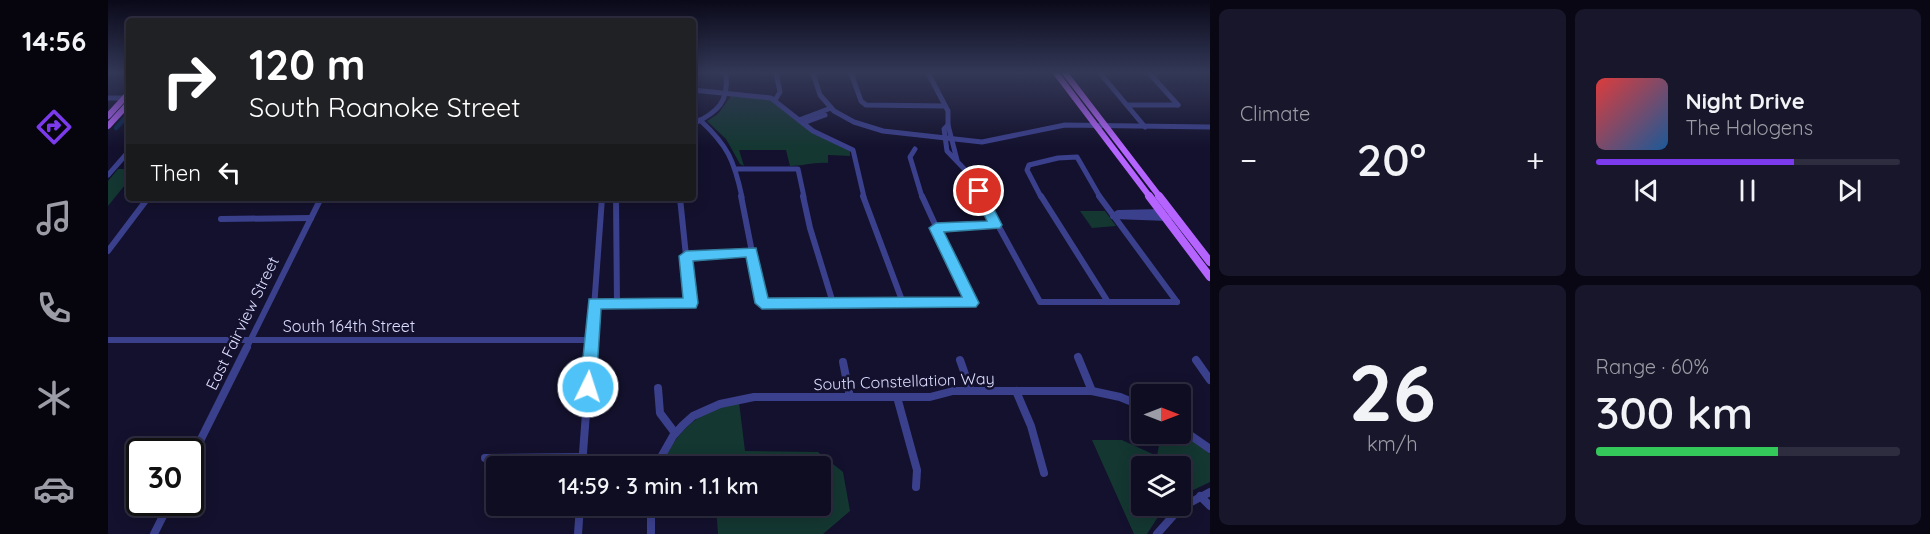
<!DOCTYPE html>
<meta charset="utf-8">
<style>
:root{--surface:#0e0d22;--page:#17162a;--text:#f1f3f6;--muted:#9b9ca5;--line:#2e2d40;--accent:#7c3aed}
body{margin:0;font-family:Quicksand,sans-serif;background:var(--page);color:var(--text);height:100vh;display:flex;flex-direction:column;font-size:22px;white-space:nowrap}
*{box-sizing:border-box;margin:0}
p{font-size:20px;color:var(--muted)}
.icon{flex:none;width:33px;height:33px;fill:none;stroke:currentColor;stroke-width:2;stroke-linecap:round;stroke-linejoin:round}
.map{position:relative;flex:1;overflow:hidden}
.drawer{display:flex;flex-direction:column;gap:9px;padding:9px;background:#080713;width:720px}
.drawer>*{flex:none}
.hud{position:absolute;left:18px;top:18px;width:570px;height:183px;border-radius:6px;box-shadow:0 3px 15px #0003,0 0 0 2px var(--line);background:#202124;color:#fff;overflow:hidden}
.needle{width:39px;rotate:90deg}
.controls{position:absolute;left:1023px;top:384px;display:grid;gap:12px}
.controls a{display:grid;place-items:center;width:60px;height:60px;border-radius:6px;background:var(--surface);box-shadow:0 3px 15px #0003,0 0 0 2px var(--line);font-size:30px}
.speed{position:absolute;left:18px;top:438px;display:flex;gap:12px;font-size:30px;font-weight:700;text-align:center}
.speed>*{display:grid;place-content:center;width:78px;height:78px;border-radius:50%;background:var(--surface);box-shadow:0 3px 15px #0003,0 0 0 2px var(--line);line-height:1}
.speed .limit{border:3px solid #111;border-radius:9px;background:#fff;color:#111}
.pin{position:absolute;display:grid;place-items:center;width:51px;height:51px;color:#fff;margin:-26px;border:3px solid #fff;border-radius:50%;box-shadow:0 2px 6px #0007}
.me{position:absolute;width:66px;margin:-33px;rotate:4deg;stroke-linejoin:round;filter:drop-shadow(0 0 4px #0008)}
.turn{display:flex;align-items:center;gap:21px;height:126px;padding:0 24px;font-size:27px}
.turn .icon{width:78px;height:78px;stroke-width:2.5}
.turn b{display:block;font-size:42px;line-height:51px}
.then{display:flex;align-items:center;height:57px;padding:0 24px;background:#0003;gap:12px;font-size:22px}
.big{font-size:45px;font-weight:600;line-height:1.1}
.drawer .card{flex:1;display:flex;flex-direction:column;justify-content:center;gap:9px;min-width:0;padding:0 21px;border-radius:9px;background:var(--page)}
.drawer .dial{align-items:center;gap:0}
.dial b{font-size:78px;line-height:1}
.song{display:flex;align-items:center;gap:18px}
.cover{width:72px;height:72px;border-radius:9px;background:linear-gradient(135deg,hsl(0 70% 55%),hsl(210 70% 35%))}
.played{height:6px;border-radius:3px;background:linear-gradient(90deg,var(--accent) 65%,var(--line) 65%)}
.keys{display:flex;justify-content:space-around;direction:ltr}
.heat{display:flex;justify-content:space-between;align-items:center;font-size:33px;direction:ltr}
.charge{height:9px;border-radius:4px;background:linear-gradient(90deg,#34c759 60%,var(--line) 0)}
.drawer .tiles{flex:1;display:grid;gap:9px;grid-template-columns:repeat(2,1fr)}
.trip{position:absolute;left:378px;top:456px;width:345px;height:60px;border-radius:6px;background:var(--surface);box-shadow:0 3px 15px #0003,0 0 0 2px var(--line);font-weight:600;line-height:60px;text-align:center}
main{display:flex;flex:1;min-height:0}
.tab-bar{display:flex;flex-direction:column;width:108px;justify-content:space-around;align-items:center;background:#06050e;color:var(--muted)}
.tab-bar .icon{width:42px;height:42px}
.tab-bar .current{color:var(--accent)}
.tab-bar b{font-size:27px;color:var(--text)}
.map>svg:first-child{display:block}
</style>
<main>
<nav class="tab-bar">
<b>14:56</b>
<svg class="icon current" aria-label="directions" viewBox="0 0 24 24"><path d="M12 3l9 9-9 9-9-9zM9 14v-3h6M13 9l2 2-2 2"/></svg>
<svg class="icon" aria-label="music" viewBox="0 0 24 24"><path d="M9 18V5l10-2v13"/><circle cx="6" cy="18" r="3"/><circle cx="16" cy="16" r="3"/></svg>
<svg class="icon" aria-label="phone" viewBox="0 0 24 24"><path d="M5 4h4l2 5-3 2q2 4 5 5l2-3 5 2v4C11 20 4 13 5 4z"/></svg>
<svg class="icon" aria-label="climate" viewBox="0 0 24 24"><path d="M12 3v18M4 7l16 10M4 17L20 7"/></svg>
<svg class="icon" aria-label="car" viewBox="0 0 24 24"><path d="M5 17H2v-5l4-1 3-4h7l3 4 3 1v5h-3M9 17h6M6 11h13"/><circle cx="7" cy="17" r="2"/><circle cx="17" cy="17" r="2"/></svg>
</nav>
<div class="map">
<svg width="1102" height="534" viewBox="0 0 1102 534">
<rect width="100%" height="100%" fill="#13112d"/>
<g fill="#143732">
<path d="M623,96L665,99L689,121L742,151V156L720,155V163C706,162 695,166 682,166L678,150H631L636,166L632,164L618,139L599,121L610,114Z"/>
<path d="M10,169H21V180L0,206V181Z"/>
<path d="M972,211H997L1008,226L984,228Z"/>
<path d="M631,402L637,451L710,452L735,472L742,511L715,534H610L608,506H712V466L555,464C567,431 595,407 631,402Z"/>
<path d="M1073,430L1102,454V482L1073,496L1072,466H1034V506H1057L1039,534H1026L984,440H1014L1049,456L1053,434H1072Z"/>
</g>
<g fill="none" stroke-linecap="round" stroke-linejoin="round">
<path stroke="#0c2b51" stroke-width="4.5" d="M8,128L21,114"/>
<g stroke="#3b408d" stroke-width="5">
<path d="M705,73L712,95L726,111L746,122L775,131L874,142L957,125L1102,127"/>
<path d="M743,73L753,101L758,105L837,106"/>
<path d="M820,73L840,111V125"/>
<path d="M992,73L1037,127"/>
<path d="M1041,73L1070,105"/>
<path d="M585,90L663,98L705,131L745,150L756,197"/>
<path d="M0,98H21"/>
<path d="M667,100L672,92L668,73"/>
<path d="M1019,105H1070"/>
<path d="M592,120C620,146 626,160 634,197"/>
<path d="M691,120L723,108"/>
<path d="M695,123L717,115"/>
<path d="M585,124C610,112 621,102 618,73"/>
<path d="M807,149L802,157L814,197"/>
<path d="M849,160L840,125L836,129L839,151L865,178L874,197"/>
<path d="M629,169H690L696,197"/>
<path d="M0,175L21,151"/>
<path d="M933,197L919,170L921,165L950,158L969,157L992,197"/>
</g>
<g stroke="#3b408d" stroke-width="6">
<path d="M633,196L654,303H863L814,196"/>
<path d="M695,196L702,228L725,303"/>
<path d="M755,196L795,303"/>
<path d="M874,196L932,302H1069"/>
<path d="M933,196L1000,302"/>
<path d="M991,196L1069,302"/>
<path d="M508,198L509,304"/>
<path d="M1005,216L1061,218"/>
<path d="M1005,216L1010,213L1054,212"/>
<path d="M113,219L203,218"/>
<path d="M828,228L888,225"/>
<path d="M0,251L40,198"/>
<path d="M577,256L643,251"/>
<path d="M486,304H583L572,198"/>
<path d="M0,340H483"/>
<path d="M138,349L213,198"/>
<path d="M483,349L494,198"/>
</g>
<g stroke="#3b408d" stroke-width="8">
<path d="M970,357L984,391"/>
<path d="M852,360L863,391"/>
<path d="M1088,360L1102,380"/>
<path d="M735,362L742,397"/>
<path d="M550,388L552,413L567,433"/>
<path d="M908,391L923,426L936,473"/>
<path d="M789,397L809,470L808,487"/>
<path d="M1072,428L1102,449"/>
<path d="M377,458L475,457"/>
<path d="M82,461L139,347"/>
<path d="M474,466L483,347"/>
<path d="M548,466L565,436L575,425L585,416L612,404L646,397H822L845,391H984L1012,397L1034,406"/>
<path d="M1092,496L1102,506"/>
<path d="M543,506V534"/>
<path d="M46,534L62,502"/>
<path d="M470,534L472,506"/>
<path d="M1049,534L1072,508L1102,492"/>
</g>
<g stroke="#b664ff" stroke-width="6">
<path d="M948,73L1042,197"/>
<path d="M957,73L1052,197"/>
<path d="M0,116L21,93"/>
<path d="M0,126L21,103"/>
</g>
<g stroke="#b664ff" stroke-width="8">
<path d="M1041,196L1102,277"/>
<path d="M1051,196L1102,262"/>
</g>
</g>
<linearGradient id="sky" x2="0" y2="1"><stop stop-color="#0a0919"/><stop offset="0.49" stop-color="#333857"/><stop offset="1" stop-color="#333857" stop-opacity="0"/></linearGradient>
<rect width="1102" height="148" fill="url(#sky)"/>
<path fill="#4fc3f7" stroke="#337fa1" stroke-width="1.5" d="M871,187L875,188L894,225L892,228L836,232L871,303L868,307L654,309L647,303L638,257L585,261L590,303L588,308L493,309L488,387L485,392H474L472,387L481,299L575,298L571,256L578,251L648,248L660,298L854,297L821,228L828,223L879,221L865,191Z"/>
<g text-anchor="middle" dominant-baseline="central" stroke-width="5" stroke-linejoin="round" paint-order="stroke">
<g font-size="16" fill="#ddf" stroke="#13112d">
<text transform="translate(134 323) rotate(-64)">East Fairview Street</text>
<text x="241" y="326">South 164th Street</text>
<text transform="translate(796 381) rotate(-2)">South Constellation Way</text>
</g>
</g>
</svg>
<div class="controls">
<a><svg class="needle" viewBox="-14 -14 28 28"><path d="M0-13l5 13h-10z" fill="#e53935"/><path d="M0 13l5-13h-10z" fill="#9b9ca5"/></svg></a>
<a><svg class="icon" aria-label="layers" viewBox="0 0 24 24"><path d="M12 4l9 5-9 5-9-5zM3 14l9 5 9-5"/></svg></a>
</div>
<div class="speed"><div class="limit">30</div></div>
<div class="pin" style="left:871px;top:191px;background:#d93025"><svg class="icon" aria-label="arrive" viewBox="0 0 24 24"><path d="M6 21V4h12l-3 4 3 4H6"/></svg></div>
<svg class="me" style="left:480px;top:387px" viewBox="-20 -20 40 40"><circle r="17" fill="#4fc3f7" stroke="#fff" stroke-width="3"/><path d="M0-11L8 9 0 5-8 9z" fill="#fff"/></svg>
<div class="trip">14:59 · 3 min · 1.1 km</div>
<div class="hud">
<div class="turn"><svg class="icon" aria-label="right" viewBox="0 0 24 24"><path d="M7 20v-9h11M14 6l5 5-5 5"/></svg><div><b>120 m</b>South Roanoke Street</div></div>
<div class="then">Then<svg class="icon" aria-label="left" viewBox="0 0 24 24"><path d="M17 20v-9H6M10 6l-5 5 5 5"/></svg></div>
</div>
</div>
<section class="drawer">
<div class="tiles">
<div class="card"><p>Climate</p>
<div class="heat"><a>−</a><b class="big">20°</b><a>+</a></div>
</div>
<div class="card">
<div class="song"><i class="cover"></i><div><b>Night Drive</b><p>The Halogens</p></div></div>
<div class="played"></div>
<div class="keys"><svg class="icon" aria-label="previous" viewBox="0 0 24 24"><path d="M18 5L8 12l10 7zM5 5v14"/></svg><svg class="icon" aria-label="pause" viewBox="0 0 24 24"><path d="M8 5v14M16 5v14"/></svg><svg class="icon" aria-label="next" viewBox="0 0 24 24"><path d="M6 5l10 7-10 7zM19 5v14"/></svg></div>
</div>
<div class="card dial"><b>26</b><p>km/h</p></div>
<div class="card"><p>Range · 60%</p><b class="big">300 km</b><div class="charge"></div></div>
</div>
</section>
</main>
